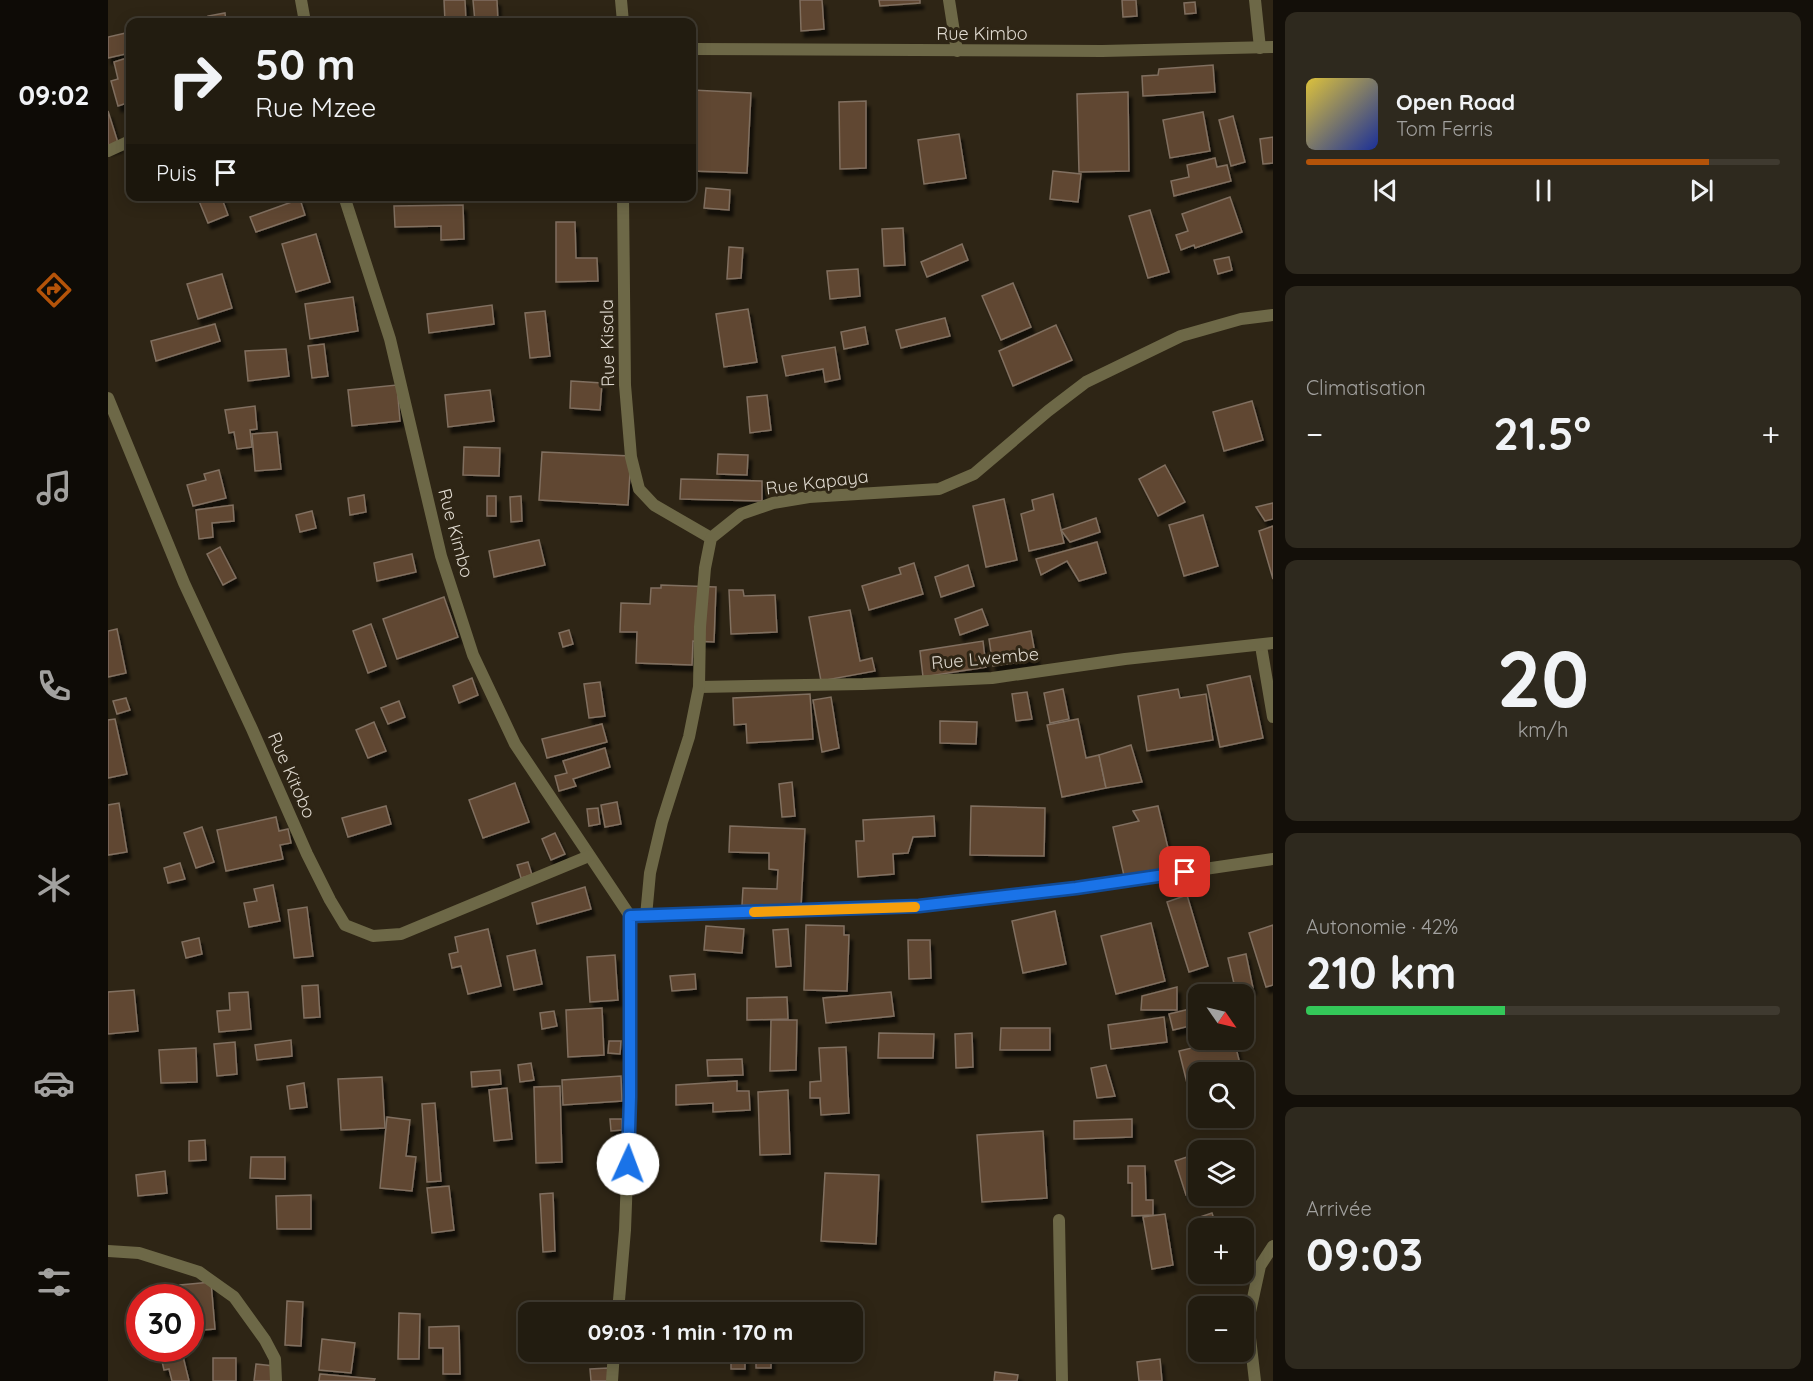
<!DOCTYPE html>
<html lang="fr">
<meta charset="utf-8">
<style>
:root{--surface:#221c10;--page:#2e291e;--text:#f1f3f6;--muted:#a2a19f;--line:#3f3a30;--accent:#b45309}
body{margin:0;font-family:Quicksand,sans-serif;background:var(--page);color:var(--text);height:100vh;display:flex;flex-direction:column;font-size:22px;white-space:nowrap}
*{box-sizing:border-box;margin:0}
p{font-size:20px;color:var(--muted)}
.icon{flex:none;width:33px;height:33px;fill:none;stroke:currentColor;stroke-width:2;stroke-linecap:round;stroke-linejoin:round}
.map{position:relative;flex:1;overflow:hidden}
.drawer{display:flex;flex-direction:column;gap:12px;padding:12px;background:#130f09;width:540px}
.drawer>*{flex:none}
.hud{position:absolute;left:18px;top:18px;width:570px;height:183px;border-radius:12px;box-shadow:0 3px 15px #0003,0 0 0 2px var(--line);background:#221c10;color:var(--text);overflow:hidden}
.needle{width:39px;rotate:124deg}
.buttons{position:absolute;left:1080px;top:984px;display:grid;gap:12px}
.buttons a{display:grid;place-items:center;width:66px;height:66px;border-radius:12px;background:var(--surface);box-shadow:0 3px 15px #0003,0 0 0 2px var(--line);font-size:30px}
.speed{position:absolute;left:18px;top:1284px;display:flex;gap:12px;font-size:30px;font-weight:700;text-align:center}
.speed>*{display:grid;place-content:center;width:78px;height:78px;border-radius:50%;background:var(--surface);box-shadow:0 3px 15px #0003,0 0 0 2px var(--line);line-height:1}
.speed .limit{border:9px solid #d22;background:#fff;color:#111}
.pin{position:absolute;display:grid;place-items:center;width:51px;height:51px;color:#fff;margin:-26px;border-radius:12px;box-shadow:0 3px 9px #0006}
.me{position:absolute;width:66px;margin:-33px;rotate:2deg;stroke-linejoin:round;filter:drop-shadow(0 0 4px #0008)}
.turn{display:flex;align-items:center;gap:21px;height:126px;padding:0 30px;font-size:27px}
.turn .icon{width:78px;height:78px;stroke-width:2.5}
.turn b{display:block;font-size:42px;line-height:51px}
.then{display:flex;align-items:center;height:57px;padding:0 30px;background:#0003;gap:12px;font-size:22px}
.big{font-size:45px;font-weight:700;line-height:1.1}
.drawer .card{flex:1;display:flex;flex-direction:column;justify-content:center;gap:9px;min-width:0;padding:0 21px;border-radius:12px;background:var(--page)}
.drawer .dial{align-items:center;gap:0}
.dial b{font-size:78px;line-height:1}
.song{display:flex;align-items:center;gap:18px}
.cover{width:72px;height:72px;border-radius:9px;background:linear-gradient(135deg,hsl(50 70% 55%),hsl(230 70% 35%))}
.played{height:6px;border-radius:3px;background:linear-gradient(90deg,var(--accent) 85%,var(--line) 85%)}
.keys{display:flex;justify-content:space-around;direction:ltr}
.heat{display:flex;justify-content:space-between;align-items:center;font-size:33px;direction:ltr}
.charge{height:9px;border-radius:4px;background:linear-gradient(90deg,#34c759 42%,var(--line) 0)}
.trip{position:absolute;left:410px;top:1302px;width:345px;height:60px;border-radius:12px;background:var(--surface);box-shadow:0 3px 15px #0003,0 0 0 2px var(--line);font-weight:700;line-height:60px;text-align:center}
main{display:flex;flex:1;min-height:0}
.tabs{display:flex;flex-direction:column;width:108px;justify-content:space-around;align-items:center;background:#0e0b06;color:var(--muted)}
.tabs .icon{width:42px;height:42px}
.tabs .selected{color:var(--accent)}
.tabs b{font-size:27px;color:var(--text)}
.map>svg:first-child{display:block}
</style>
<main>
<nav class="tabs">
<b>09:02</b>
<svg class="icon selected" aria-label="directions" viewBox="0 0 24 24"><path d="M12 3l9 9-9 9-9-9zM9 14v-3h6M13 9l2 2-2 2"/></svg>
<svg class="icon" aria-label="music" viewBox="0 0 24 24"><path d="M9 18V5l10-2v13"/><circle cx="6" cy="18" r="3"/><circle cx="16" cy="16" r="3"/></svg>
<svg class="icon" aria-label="phone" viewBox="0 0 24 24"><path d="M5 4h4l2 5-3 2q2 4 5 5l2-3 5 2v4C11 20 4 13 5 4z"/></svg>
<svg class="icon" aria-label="climate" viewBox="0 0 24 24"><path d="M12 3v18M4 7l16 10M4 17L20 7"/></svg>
<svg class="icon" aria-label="car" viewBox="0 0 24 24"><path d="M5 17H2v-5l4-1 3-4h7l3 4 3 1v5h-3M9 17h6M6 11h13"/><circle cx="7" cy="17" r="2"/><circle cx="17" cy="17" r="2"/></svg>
<svg class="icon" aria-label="filters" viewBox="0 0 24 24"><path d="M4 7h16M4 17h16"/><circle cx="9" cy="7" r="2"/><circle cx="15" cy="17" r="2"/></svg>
</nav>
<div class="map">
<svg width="1165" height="1381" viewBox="0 0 1165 1381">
<defs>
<filter id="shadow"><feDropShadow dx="3.5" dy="6" stdDeviation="1.5" flood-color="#0009"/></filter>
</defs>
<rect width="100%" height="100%" fill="#2e2515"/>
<g fill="#614730" stroke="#806f60" stroke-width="1.5" filter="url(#shadow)">
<path d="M336,0H357L358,22H337Z"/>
<path d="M365,0H389L390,22H367Z"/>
<path d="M692,0H714L716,29L693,31Z"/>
<path d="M771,0H812V3L772,6Z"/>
<path d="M1014,0H1028L1029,16L1015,17Z"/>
<path d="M1087,2L1088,13L1077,14L1076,3Z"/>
<path d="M117,13L118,22H101L100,16Z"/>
<path d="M22,32V53L0,58V37Z"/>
<path d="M22,57V102L10,106L3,81L10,79L6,62Z"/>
<path d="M1105,65L1107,92L1035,96L1034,76L1050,75L1051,69Z"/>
<path d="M584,90L643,93L639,173L584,171Z"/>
<path d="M1020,92L1021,171L971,172L969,94Z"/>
<path d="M758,101V168L732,169L731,102Z"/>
<path d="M0,111L11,146L0,149Z"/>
<path d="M1095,112L1102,151L1062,158L1055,120Z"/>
<path d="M1125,116L1137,162L1123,166L1111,120Z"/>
<path d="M851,134L858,178L816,184L810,140Z"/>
<path d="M1165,137V163L1155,164L1152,139Z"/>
<path d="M1107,158L1109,167L1119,165L1123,181L1066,196L1063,181L1081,177L1079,165Z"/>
<path d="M945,171L973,174L970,202L942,199Z"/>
<path d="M598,188L622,190L621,210L596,208Z"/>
<path d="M89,196H113L120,215L100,223Z"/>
<path d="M1122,197L1134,232L1087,248L1086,245L1073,250L1068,235L1080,231L1074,214Z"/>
<path d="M192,199L197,215L148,232L142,217Z"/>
<path d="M355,205L356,239L333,240V226L287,227L286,206Z"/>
<path d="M1042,210L1061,272L1040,278L1021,216Z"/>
<path d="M448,222H467L468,258H489L490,281L448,282Z"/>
<path d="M795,228L797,265L776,266L774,229Z"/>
<path d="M208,234L222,282L188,292L174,244Z"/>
<path d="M854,244L860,260L819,277L813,262Z"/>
<path d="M621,247L635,248L633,278L619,279Z"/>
<path d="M1121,257L1124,270L1110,274L1106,260Z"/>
<path d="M750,269L752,296L722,299L719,271Z"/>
<path d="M114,274L124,308L90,319L79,284Z"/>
<path d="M905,283L923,327L893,340L874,296Z"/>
<path d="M245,297L250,331L202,339L197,304Z"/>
<path d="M384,305L386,324L321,333L319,314Z"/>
<path d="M640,309L649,362L616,367L608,314Z"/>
<path d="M437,311L442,356L422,358L417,313Z"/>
<path d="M837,318L842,336L793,348L788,330Z"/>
<path d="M107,324L112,341L48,361L43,341Z"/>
<path d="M948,325L964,360L905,386L891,351Z"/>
<path d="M757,327L760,344L736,349L733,332Z"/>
<path d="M216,344L220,376L204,378L200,346Z"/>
<path d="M727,347L732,379L717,382L715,369L678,376L674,356Z"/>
<path d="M178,349L181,376L140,381L137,351Z"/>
<path d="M463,381L494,383L492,410L462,408Z"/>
<path d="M289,385L292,421L244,426L240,390Z"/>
<path d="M382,390L386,421L340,427L337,395Z"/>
<path d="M659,395L663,430L642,433L639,397Z"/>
<path d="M1144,401L1155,440L1116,451L1105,412Z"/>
<path d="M147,406L149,429L142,430L144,447L129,449L126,432L121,433L117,410Z"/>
<path d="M169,432L173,469L147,471L144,434Z"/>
<path d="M356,447L392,448L391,476L355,475Z"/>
<path d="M434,452L523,456L520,505L431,500Z"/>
<path d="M610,454L640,455L639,475L609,474Z"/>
<path d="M1057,465L1077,502L1050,516L1031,479Z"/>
<path d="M111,470L118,498L85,506L79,485L98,480L96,474Z"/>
<path d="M573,479L654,481V501L572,499Z"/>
<path d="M945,494L956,543L921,551L913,514L926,510L924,500Z"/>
<path d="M256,495L258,512L242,515L240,498Z"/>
<rect x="379" y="496" width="9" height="20"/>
<path d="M413,496L414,521L403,522L402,497Z"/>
<path d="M896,499L909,560L878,567L865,506Z"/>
<path d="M1165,503V519L1157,521L1148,507Z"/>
<path d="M125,505L126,521L104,523L105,537L91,539L88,510Z"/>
<path d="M204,511L208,528L192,532L188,515Z"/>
<path d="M1095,515L1110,566L1076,576L1061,525Z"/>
<path d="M988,518L992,532L962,542L953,530Z"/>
<path d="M1165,526V579L1151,531Z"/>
<path d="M431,540L437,565L386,577L381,551Z"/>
<path d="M989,542L998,573L971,581L959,561L933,575L928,559Z"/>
<path d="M112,547L128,578L115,585L99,554Z"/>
<path d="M304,554L308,572L269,581L266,563Z"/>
<path d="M806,563L815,594L761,610L754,586L793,574L791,568Z"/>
<path d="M860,565L866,586L833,597L827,577Z"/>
<path d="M553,585L608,587L606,642L585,641L584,665L528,663L529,632H512L513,603L542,604L543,588H553Z"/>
<path d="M621,590H635L636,596L667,595L669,632L623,634Z"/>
<path d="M336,597L350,637L289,659L275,619Z"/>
<path d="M874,609L880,625L852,635L847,619Z"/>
<path d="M742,610L752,661L764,658L767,671L713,681L701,617Z"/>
<path d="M263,624L278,666L260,673L245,631Z"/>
<path d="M9,629L18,673L0,677V631Z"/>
<path d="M461,630L465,644L455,647L451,633Z"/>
<path d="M923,631L928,659L885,666L881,639Z"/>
<path d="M875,641L878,667L815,677L812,651Z"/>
<path d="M1142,676L1155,738L1112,747L1099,685Z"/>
<path d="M364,678L370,695L351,703L345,686Z"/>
<path d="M492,682L497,716L481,718L476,684Z"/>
<path d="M955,689L961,719L942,723L936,693Z"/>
<path d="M1070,689L1072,698L1098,694L1105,740L1039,751L1030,696Z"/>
<path d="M919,692L924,719L908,721L904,694Z"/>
<path d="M702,694L705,739L639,743L638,724L626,725L625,698Z"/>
<path d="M723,697L731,748L714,752L705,700Z"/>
<path d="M18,698L22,710L9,714L5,701Z"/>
<path d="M291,701L297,717L280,724L273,708Z"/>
<path d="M7,719L19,774L0,778V720Z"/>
<path d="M970,719L978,758L991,755L998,788L954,797L939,725Z"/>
<path d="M832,721L869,722L868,744L832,743Z"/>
<path d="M266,722L278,751L260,758L248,730Z"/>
<path d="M494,724L499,742L439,758L434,739Z"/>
<path d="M1023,745L1034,782L998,788L991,755Z"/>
<path d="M497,748L502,767L465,779L468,786L451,791L447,776L459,773L455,761Z"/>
<path d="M684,782L687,816L674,817L671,784Z"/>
<path d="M407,783L421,822L375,838L361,800Z"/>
<path d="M509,802L513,824L497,827L493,805Z"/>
<path d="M11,803L19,852L0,855V805Z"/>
<path d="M278,806L283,824L240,837L234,818Z"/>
<path d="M863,806L937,808L936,856L862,855Z"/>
<path d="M1050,806L1065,869L1017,880L1005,827L1031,821L1025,811Z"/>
<path d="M490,808L492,824L481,826L479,809Z"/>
<path d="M826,816L827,836L805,837L800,853L785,854L786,874L750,877L748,841H756L755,820Z"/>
<path d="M168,817L171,831L180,829L183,843L172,845L175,859L118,871L109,830Z"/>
<path d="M622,826L697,829L693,907L634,905L635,888L669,889L670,870L661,869V853L621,852Z"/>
<path d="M94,827L106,862L88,868L76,833Z"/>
<path d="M447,833L457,854L443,860L434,839Z"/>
<path d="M420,862L424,875L413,878L409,865Z"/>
<path d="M72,863L77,879L60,883L56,868Z"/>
<path d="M165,885L172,921L141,927L136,903L149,901L146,889Z"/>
<path d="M477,887L483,909L429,924L424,903Z"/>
<path d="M1079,895L1100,966L1081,972L1059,902Z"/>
<path d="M199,907L205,956L186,958L180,910Z"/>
<path d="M947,911L958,964L915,973L904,921Z"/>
<path d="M1043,923L1057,981L1008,994L993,936Z"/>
<path d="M698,925L736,926V935H741L739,991L696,990Z"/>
<path d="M1165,925V985L1158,987L1141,933Z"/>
<path d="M598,926L636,929L634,953L596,950Z"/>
<path d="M380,929L393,986L360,994L353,966L344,968L341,954L350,952L347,937Z"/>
<path d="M680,929L683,966L668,967L665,930Z"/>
<path d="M91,938L94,954L78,958L74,942Z"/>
<path d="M800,940H822L823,978L801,979Z"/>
<path d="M427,950L434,984L406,990L399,956Z"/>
<path d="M1138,954L1145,988L1128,992L1120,958Z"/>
<path d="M507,955L510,1000L482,1002L479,957Z"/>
<path d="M587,974L588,989L564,991L562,976Z"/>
<path d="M210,985L212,1017L196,1018L194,986Z"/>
<path d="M1069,987V1010H1033L1034,996Z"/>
<path d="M26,990L30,1031L0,1034V992Z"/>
<path d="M140,992L143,1029L111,1032L109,1011L122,1010L121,993Z"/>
<path d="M783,992L786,1016L718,1023L715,998Z"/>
<path d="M679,997L680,1019L639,1020V998Z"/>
<path d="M1090,1007V1024L1065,1030L1061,1014Z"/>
<path d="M494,1008L496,1055L460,1057L458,1010Z"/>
<path d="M446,1011L449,1026L434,1029L432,1013Z"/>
<path d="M1056,1017L1059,1042L1003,1049L1000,1025Z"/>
<path d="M663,1020H689L688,1070L662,1071Z"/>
<path d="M893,1028H942V1050H892Z"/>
<path d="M771,1033L826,1034L825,1058H770Z"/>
<path d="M864,1033L865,1067L848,1068L847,1034Z"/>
<path d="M183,1040L184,1056L149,1060L147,1045Z"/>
<path d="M1118,1040H1126L1134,1072H1090V1085L1080,1087L1071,1051Z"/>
<path d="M501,1041H513L512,1054L500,1053Z"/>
<path d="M127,1042L129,1074L109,1076L106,1044Z"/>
<path d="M738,1047L741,1113L713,1115L712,1098H702V1082L713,1081L711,1048Z"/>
<path d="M88,1048L89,1082L53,1083L51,1050Z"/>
<path d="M634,1059L635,1075L600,1076L599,1060Z"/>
<path d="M423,1063L426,1080L412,1082L410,1065Z"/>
<path d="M998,1065L1007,1096L989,1098L983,1068Z"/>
<path d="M392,1070L393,1084L364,1087L363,1072Z"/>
<path d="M513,1076L514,1101L455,1105L454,1080Z"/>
<path d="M274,1077L277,1128L233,1130L230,1079Z"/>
<path d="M629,1081V1091H641L642,1110L605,1112V1103L568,1105V1085Z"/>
<path d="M196,1083L199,1107L182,1109L179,1086Z"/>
<path d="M452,1086L454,1162L428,1163L426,1087Z"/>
<path d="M399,1088L404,1139L386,1141L381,1090Z"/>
<path d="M680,1090L682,1154L652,1155L650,1092Z"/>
<path d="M327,1103L333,1181L319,1182L314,1104Z"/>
<path d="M279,1117L302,1120L298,1156L308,1157L304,1191L272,1188Z"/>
<path d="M502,1119H514V1130L503,1131Z"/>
<path d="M1024,1119V1137L966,1139V1121Z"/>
<path d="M935,1131L939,1198L874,1202L869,1135Z"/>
<path d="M97,1140L98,1160L81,1161V1141Z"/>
<path d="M1082,1156L1090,1181V1191L1078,1195L1067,1161Z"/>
<path d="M143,1157H177V1179L142,1178Z"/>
<path d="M1020,1166H1037L1038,1200H1045V1215L1024,1216V1183H1020Z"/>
<path d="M57,1171L59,1193L30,1196L28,1175Z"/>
<path d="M717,1173L771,1175L768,1244L713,1241Z"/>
<path d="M341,1186L346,1230L324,1233L319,1188Z"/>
<path d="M445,1193L447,1251L435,1252L432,1194Z"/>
<path d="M203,1195V1229H169L168,1196Z"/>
<path d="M1104,1213L1109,1228H1092L1089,1218Z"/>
<path d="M1057,1214L1065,1265L1044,1269L1035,1217Z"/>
<path d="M103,1282L107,1329L82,1331V1298H73L72,1285Z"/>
<path d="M179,1301L195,1302L193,1346L177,1345Z"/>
<path d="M291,1313L312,1314L311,1359H290Z"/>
<path d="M351,1326L352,1374H335V1348H321V1327Z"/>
<path d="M214,1339L247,1343L243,1373L211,1370Z"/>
<path d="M51,1348H73L81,1381H64L61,1369L56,1370Z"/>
<rect x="623" y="1352" width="14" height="17"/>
<rect x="648" y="1352" width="15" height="16"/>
<rect x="105" y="1358" width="23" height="23"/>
<path d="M1052,1359L1054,1381H1031L1029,1362Z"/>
<path d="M148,1364L166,1366L164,1381H146Z"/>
<path d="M500,1368L501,1381H483L482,1369Z"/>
<path d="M887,1372L910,1375L909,1381H886Z"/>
<path d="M212,1374L267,1379L266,1381H211Z"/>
</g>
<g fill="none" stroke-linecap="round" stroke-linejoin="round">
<g stroke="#6d6847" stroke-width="12">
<path d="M193,0L197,22"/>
<path d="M513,0L515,22"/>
<path d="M841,0L849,51"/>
<path d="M1147,0L1152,48"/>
<path d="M584,49L994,51L1165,47"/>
<path d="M0,151L22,141"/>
<path d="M236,196L282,339L333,556L365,655L407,744L522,916"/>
<path d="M515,196L517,385L523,457L531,489L546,505L603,538"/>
<path d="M0,398L76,583L144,729L199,854L222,900L237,925L265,936L293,934L481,856"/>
<path d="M1153,646L1165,717"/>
<path d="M591,687L755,684L884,678L1017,659L1165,643"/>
<path d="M532,916L811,906L967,888L1165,859"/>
<path d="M538,916L542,873L554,822L581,737L591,687L592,627L597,568L603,538L633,514L665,503L701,497L831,489L866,474L940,411L978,382L1073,336L1133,319L1165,315"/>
<path d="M951,1220L954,1381"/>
<path d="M0,1251L31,1253L91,1272L126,1297L157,1340L167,1359L168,1381"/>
<path d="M510,1312L517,1230L522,1097V916"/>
<path d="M504,1381L506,1352"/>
<path d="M1147,1381L1140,1321L1152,1266L1165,1246"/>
</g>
</g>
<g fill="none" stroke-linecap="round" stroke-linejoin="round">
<defs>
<path id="route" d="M520,1164L522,1097V916L811,906L968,888L1077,872"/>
</defs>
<use href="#route" stroke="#114b97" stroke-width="15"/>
<use href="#route" stroke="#1a73e8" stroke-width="10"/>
<path stroke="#f59e0b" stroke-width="10" d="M646,912L807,907"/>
</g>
<g text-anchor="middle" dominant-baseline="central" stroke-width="6" stroke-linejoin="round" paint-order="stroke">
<g font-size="18" fill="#dfd9cf" stroke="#2e2515">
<text x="874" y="33">Rue Kimbo</text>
<text transform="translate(499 343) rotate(-91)">Rue Kisala</text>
<text transform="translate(709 482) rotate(-7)">Rue Kapaya</text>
<text transform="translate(348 533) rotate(75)">Rue Kimbo</text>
<text transform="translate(877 658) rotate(-5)">Rue Lwembe</text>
<text transform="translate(184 775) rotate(66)">Rue Kitobo</text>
</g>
</g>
</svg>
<div class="buttons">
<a><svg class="needle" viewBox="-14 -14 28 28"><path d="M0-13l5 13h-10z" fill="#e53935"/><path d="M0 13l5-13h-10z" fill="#a2a19f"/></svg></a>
<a><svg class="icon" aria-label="search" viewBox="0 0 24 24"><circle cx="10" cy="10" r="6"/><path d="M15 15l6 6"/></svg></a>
<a><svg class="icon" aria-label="layers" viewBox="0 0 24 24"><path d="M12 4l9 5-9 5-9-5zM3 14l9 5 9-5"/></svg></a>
<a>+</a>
<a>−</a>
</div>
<div class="speed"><div class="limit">30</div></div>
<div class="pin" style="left:1077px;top:872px;background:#d93025"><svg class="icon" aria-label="arrive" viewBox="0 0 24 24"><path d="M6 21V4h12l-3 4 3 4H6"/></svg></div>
<svg class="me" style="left:520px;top:1164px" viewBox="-20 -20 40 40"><circle r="19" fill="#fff"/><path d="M0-13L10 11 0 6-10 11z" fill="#1a73e8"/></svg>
<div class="trip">09:03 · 1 min · 170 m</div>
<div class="hud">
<div class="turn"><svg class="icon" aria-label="right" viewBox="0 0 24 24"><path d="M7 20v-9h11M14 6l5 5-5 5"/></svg><div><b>50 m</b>Rue Mzee</div></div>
<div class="then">Puis<svg class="icon" aria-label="arrive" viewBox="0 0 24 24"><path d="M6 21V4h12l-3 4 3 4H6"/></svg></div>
</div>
</div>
<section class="drawer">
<div class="card">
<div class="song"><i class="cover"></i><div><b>Open Road</b><p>Tom Ferris</p></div></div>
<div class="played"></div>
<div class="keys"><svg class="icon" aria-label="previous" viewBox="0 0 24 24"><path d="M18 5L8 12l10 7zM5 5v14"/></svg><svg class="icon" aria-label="pause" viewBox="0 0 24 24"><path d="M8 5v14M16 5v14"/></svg><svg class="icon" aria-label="next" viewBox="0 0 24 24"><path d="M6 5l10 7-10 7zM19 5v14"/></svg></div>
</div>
<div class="card"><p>Climatisation</p>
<div class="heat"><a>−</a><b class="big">21.5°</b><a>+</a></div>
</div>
<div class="card dial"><b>20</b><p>km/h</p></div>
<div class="card"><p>Autonomie · 42%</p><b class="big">210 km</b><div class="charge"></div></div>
<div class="card"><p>Arrivée</p><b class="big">09:03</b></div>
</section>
</main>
